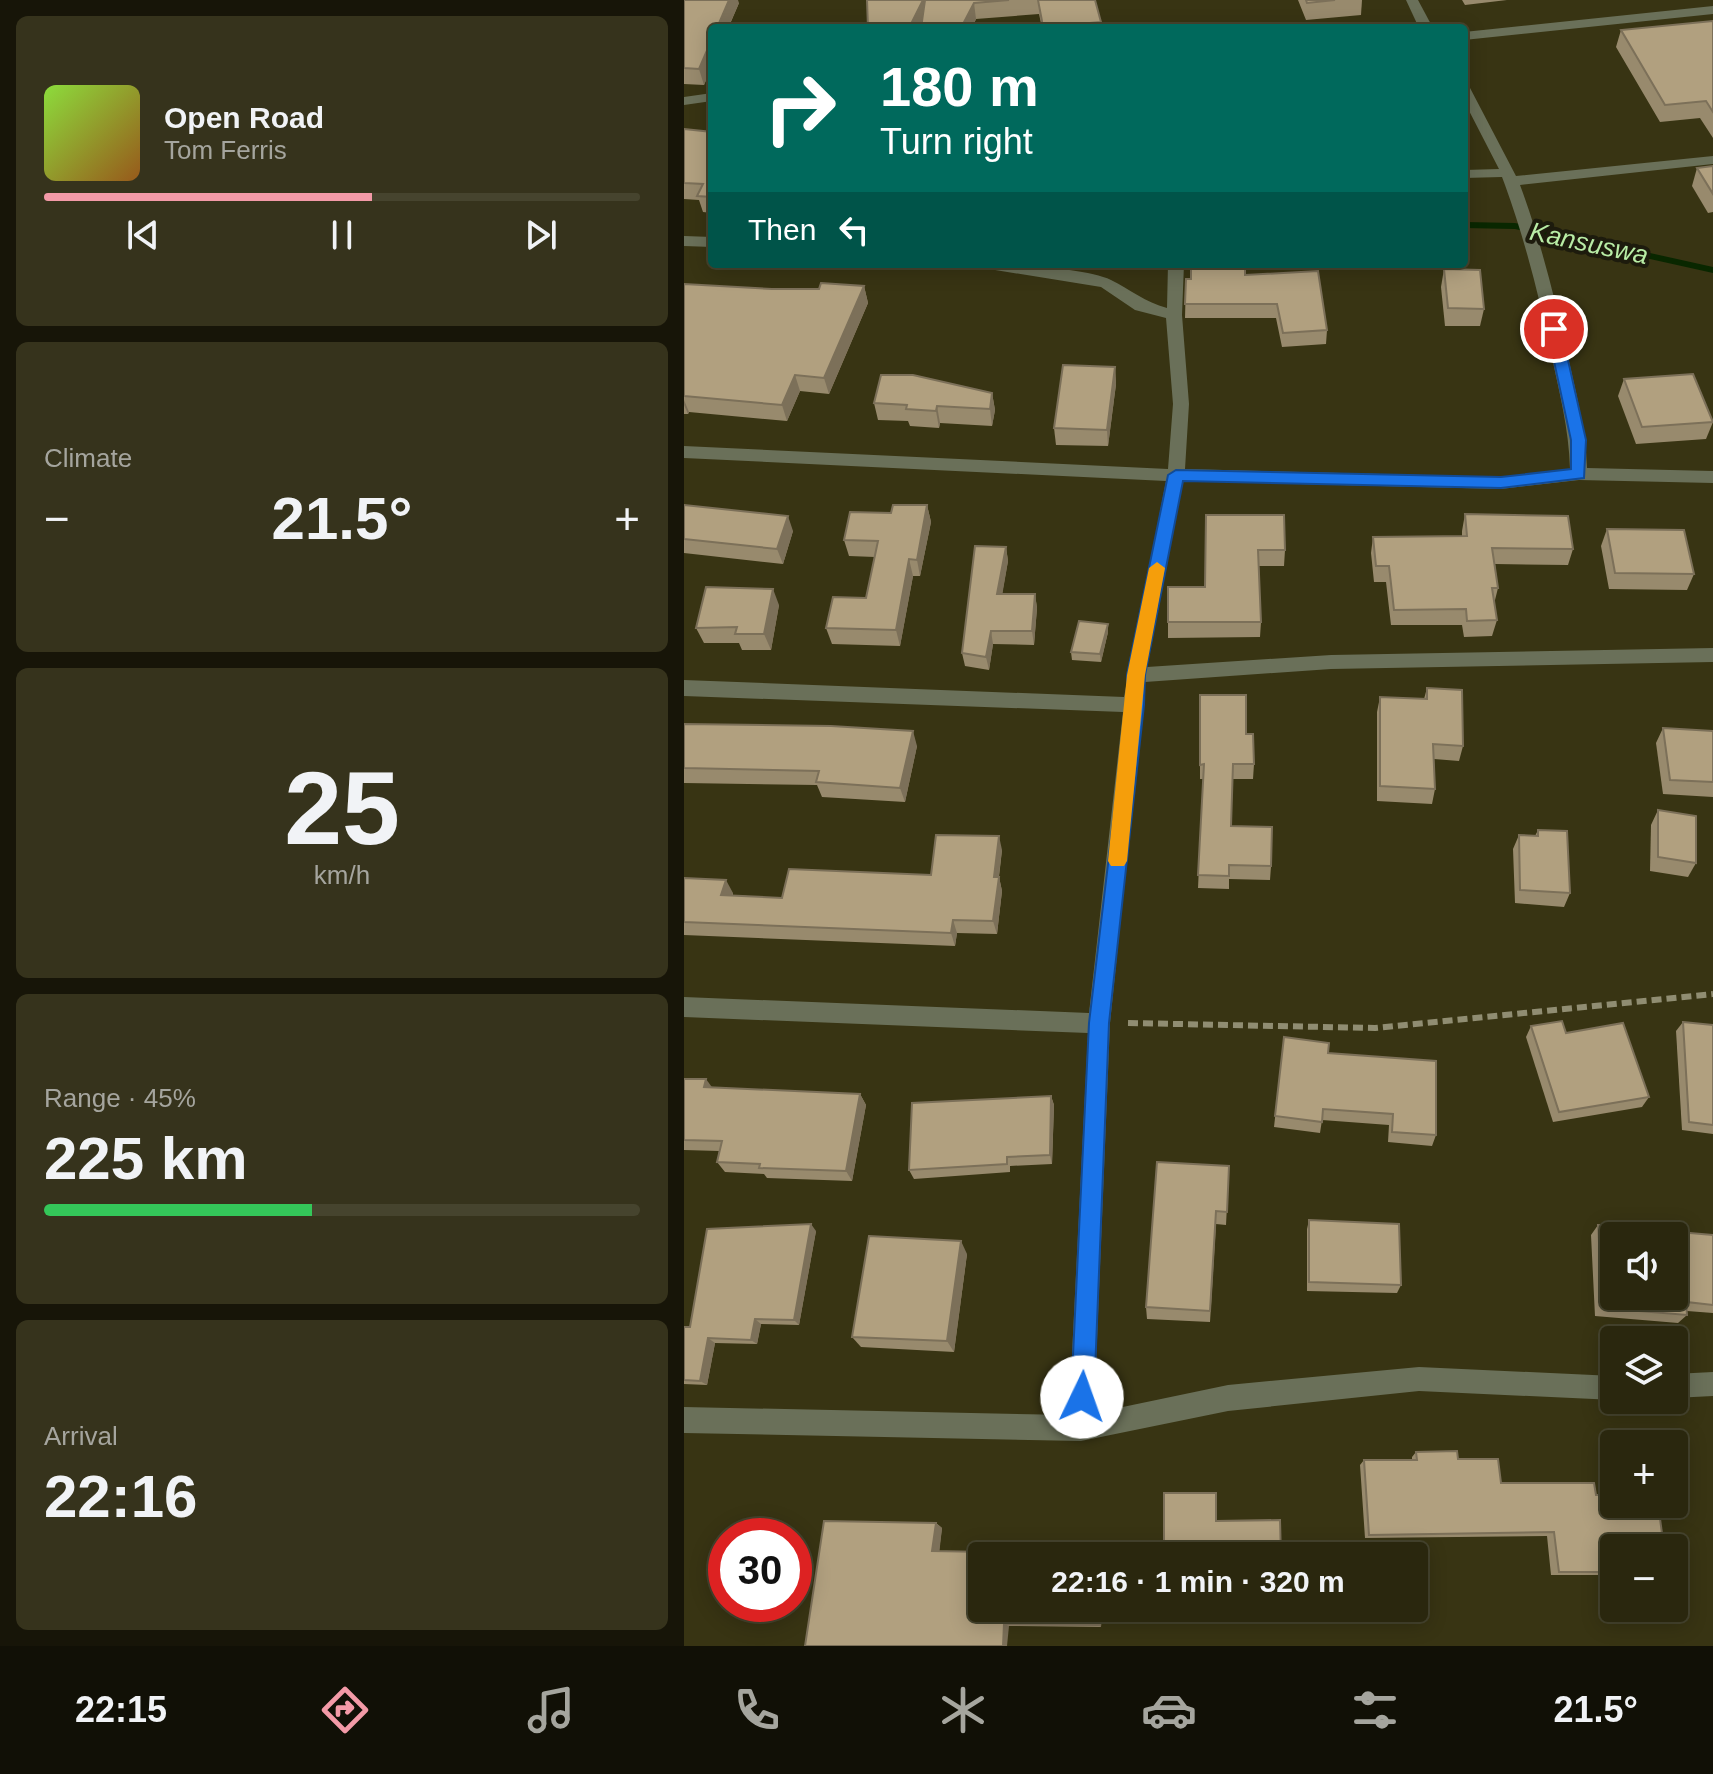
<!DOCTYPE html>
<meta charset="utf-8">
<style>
:root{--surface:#2a270e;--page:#36331c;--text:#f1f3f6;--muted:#a5a59e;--line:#46442e;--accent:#f39aa7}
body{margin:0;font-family:Helvetica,sans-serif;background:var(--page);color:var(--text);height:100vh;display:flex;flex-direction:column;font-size:30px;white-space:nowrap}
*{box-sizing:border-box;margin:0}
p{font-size:26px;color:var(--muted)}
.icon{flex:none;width:44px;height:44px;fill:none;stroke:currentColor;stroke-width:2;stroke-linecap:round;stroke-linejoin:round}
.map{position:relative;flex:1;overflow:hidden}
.side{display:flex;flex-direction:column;gap:16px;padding:16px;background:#171508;width:684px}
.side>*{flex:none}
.guide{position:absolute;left:24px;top:24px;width:760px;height:244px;border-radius:8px;box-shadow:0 4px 20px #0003,0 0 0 2px var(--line);background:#00695c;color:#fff;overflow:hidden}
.buttons{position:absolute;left:916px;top:1222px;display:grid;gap:16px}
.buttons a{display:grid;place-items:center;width:88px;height:88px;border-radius:8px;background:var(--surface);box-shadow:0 4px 20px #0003,0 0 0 2px var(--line);font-size:40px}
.speed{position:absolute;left:24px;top:1518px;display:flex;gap:16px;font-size:40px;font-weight:700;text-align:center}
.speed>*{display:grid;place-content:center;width:104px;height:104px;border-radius:50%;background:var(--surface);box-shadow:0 4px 20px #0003,0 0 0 2px var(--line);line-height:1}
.speed .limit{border:12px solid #d22;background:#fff;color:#111}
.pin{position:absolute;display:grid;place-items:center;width:68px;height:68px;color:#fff;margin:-34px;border:4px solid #fff;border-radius:50%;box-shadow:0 2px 8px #0007}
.me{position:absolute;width:88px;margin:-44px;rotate:3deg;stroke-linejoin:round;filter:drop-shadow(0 0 6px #0008)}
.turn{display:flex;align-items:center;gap:28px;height:168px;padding:0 40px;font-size:36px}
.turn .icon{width:104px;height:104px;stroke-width:2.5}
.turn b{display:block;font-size:56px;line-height:68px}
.then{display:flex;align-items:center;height:76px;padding:0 40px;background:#0003;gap:16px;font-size:30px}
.big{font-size:60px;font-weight:700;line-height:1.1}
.side .tile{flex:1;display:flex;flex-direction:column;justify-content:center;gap:12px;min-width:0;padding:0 28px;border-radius:12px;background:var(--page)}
.side .dial{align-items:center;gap:0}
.dial b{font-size:104px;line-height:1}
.song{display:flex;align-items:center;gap:24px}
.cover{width:96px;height:96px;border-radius:12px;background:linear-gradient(135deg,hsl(90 70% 55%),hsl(30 70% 35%))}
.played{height:8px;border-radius:4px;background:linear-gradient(90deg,var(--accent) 55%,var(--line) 55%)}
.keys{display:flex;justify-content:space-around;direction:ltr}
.heat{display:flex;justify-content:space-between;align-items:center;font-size:44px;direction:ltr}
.charge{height:12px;border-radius:6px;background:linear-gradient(90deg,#34c759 45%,var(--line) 0)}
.trip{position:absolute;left:284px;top:1542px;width:460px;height:80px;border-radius:8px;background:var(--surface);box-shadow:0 4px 20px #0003,0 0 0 2px var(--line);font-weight:700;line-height:80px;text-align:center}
.tabs{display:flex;height:128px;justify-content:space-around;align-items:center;background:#111006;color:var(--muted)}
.tabs .icon{width:56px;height:56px}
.tabs .current{color:var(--accent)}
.tabs b{font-size:36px;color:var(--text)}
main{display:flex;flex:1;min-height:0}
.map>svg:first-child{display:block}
</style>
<main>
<section class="side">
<div class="tile">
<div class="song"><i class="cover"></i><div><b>Open Road</b><p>Tom Ferris</p></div></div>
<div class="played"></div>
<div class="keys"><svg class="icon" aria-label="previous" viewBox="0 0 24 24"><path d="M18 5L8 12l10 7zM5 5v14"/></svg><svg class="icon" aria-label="pause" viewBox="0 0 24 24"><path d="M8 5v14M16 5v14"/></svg><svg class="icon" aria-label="next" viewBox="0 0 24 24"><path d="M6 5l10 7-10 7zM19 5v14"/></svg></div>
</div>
<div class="tile"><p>Climate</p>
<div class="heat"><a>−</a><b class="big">21.5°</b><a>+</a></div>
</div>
<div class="tile dial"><b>25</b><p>km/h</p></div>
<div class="tile"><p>Range · 45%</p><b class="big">225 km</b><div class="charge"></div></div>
<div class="tile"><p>Arrival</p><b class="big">22:16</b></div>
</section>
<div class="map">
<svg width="1029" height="1646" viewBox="0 0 1029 1646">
<rect width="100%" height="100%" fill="#383413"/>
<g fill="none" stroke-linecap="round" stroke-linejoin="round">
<path fill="#092700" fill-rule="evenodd" d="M780,222L831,223L1029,267V273L831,229L780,228Z"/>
<path stroke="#908d72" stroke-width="6" stroke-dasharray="10 5" stroke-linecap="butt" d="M444,1023L691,1028L1029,994"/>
<g fill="#6a7059" fill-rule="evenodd">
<path d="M722,0H734L749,28H735Z"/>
<path d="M1029,6V14L780,40V32Z"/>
<path d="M780,85L785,86L832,176L1029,156V164L836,185C856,239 870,295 883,352C891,390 902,429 903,468L1029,471V483L895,480L817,489L499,481L463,667L647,655L1029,648V662L647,669L461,682L426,1023L410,1413L544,1385L735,1367L930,1376L931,1400L735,1391L544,1411L397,1441L0,1433V1407L385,1415L404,1033L0,1017V997L405,1013L439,712L0,696V680L440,697L482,481L0,458V446L484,469L489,404L482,318L451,310L417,287L305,269L297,264C327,264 402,268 427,280C447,290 461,302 483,308L484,264H500L498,315L505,404L501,469L817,477L886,469C885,429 875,391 867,353C855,296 841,240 821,185L818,177L780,178V170L815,169L780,101Z"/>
<path d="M28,93V101L0,105V97Z"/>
<path d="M0,236L28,237V247L0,246Z"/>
<path d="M1029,1372V1396L990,1398V1374Z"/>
</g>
</g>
<g fill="#988a6d">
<path d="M0,0L55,3L20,85L0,84Z"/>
<path d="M183,0H411L417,22L418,28H358L355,14L292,19L288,28H237L238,23L236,28H184Z"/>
<path d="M614,0H678L677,15L622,20Z"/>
<path d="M778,0H823L781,5Z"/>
<path d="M1029,21V138L1016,118L976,122L932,47L937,30Z"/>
<path d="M0,129L28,132V213L19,212L15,200L0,199Z"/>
<path d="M1029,166V212L1024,213L1008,186L1013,168Z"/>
<path d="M760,269L800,309L796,326H761L757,287Z"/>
<path d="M561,275L643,330L642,344L598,347L592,318H501L502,279Z"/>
<path d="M0,284L88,289H135L180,286L184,303L145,394L116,391L103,421L5,412L4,414H0Z"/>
<path d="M431,367L432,384L424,446L372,445L370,428Z"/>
<path d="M940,379L1029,422L1022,439L952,444L934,396Z"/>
<path d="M308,393L311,410L308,426L256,423L255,428L226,426L224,421L194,420L190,403Z"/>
<path d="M0,505L109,531L99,564L0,553Z"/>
<path d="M243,505L247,522L236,576H229L216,646L148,644L142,628L182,598L191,557L165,556L160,540L207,513Z"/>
<path d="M781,514L889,549L884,565L811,564L814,588L810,604L813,620L808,636L780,637L778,625H707L702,582H690L687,553L689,537L778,536V531Z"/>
<path d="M522,515L601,550L600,566H575L577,622L576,637L484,638V587H521Z"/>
<path d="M923,529L1010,574L1003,590L925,589L917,546Z"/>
<path d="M322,547L324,561L318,594H351L353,608L350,645L309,644L305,670L281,666L278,653Z"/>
<path d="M95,605L87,650H58L55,643H20L12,628Z"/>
<path d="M424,632L417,662L388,660L387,652Z"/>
<path d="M743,688L779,746L775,761L750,759L751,789L748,804L693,801V712L696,697L740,699Z"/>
<path d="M516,695L562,734L570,764L569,779H549L547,826L587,866L586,880L545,879V889L514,888L519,779H516Z"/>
<path d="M0,724L233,746L221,802L138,797L133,785L0,783Z"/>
<path d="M979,728L1029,731V797L979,794L972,743Z"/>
<path d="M974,810L1012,863L1004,877L966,871L967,825Z"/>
<path d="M854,830L886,893L880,907L831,903L829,849L835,835L851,836Z"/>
<path d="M318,850L315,877L318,891L313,934L273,933L271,946L0,935V878L49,893V895L98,898L247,875Z"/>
<path d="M999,1022L1029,1025V1134L998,1130L992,1031Z"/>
<path d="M847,1026L882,1033L965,1097L958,1107L869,1122L842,1037Z"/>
<path d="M600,1037L752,1135L748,1146L704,1142L705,1125L638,1120L636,1133L590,1127Z"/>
<path d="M0,1079L28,1088L176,1094L182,1105L168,1181L83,1178L80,1174L41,1172L33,1162L35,1151L0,1150Z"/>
<path d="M367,1096L370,1105L368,1164L326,1166V1172L230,1179L225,1170Z"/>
<path d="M545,1166L542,1225L532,1224L526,1322L463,1319L462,1307Z"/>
<path d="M625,1220L717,1285L713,1293L623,1291V1229Z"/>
<path d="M914,1225L1029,1235V1313L1003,1311V1315L994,1323L911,1316L907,1235Z"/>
<path d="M132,1231L115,1325L77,1324L73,1344L31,1343L23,1385L0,1384V1327H6Z"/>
<path d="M283,1254L270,1352L177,1347L168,1337Z"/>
<path d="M732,1452L774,1459L817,1483L912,1495L930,1548V1575H867L863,1536L681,1538L676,1465L680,1460H728V1457Z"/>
<path d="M252,1523L258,1528L255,1551L417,1554L419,1556H298V1608H418L417,1627L325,1626L121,1646Z"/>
</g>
<g fill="#7c7059">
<path d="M45,0H54L55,3L44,28H33Z"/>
<path d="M239,0H243L244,10L236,28H225Z"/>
<path d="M290,3L292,19L288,28H277Z"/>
<path d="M28,39V66L20,85L15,69Z"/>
<path d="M180,286L184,303L145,394L140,378Z"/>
<path d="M431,367L432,384L424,446L423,430Z"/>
<path d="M111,375L116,391L103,421L98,405Z"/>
<path d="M308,393L311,410L308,426L306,409Z"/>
<path d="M0,400L5,412L4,414L0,405Z"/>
<path d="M253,406L256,423L255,428L252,411Z"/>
<path d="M243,505L247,522L236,576L233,560Z"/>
<path d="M104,516L109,531L99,564L93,549Z"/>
<path d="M322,547L324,561L316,608L313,594Z"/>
<path d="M225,559L229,576L216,646L212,630Z"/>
<path d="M89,589L95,605L87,650L80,634Z"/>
<path d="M351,594L353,608L350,645L348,631Z"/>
<path d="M424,624V632L417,662L416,654Z"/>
<path d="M307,631L309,644L305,670L302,657Z"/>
<path d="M229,731L233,746L221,802L216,788Z"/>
<path d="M315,836L318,850L313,891L310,877Z"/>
<path d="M315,877L318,891L313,934L309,921Z"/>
<path d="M42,880L49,893L45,908L37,895Z"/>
<path d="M269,920L273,933L271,946L267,933Z"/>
<path d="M22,1079L30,1090L20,1087Z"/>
<path d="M176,1094L182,1105L168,1181L162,1171Z"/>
<path d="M367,1096L370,1105L368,1164L366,1155Z"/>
<path d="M127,1224L132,1231L115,1325L110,1320Z"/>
<path d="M277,1241L283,1254L270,1352L263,1341Z"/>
<path d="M71,1319L77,1324L73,1344L67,1340Z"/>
<path d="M24,1338L31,1343L23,1385L16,1381Z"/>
<path d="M252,1523L258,1528L255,1555L248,1551Z"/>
<path d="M415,1608H418L417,1627L414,1625Z"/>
<path d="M320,1624L325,1626L323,1646H319Z"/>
</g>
<g fill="#b1a07f" stroke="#7c7059" stroke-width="2" fill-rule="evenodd">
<path d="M0,0H45L33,28H28V39L15,69L0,68Z"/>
<path d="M183,0H239L225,28H184Z"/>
<path d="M241,0H325L290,3L277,28H237Z"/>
<path d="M354,0H411L417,22L372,26V28H358V21Z"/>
<path d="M622,0H651L623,3Z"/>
<path d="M1029,21V112L1022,101L981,105L937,30Z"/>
<path d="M0,129L28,132V197L13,196L19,184L0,183Z"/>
<path d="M1029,166V194L1013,168Z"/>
<path d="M507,264H561V275L634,271L643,330L599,333L593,304H501L502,279H507Z"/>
<path d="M760,269L796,270L800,309L764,308Z"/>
<path d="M137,283L180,286L140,378L111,375L98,405L0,396V284L88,289H135Z"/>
<path d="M379,365L431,367L423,430L370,428Z"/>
<path d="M1009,374L1029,422L958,427L940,379Z"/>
<path d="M197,375H229L308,393L306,409L253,406L252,411L222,409L223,405L190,403Z"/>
<path d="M0,505L104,516L93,549L0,539Z"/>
<path d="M209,505H243L233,560L225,559L212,630L142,628L149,597L182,598L194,541L160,540L166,512L207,513Z"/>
<path d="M781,514L884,516L889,549L808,548L814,588H808L813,620L783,621L782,609L710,610L705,566H692L689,537L783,536Z"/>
<path d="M522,515H600L601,550H574L577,622H484V587H521Z"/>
<path d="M923,529L1000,530L1010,574L931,573Z"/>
<path d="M291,546L322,547L313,594H351L348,631H307L302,657L278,653Z"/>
<path d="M22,587L89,589L80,634H51L53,627L12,628Z"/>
<path d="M395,621L424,624L416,654L387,652Z"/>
<path d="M743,688L778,690L779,746L749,744L751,789L696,786V697L743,699Z"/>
<path d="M516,695H562V734H569L570,764H549L547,826L588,827L587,866L545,865V876L514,875L520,764L516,765Z"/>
<path d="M0,724L147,726L229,731L216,788L132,782L135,771L0,768Z"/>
<path d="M979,728L1029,731V782L986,780Z"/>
<path d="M974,810L1012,816V863L974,857Z"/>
<path d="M854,830L883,831L886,893L836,890L835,835L854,836Z"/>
<path d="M252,835L315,836L310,877H315L309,921L269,920L267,933L0,922V878L42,880L37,895L98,898L105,869L247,875Z"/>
<path d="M878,1021L882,1033L939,1023L965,1097L875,1112L847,1026Z"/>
<path d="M999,1022L1029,1025V1125L1005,1122Z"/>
<path d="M600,1037L645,1043L644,1053L752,1061V1135L708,1132L709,1114L639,1109L638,1122L591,1116Z"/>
<path d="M0,1079H22L20,1087L176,1094L162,1171L75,1168L76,1164L33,1162L38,1141L0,1140Z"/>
<path d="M367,1096L366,1155L323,1157V1164L225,1170L228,1103Z"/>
<path d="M473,1162L545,1166L543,1212L532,1211L526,1311L462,1307Z"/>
<path d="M625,1220L715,1224L717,1285L625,1282Z"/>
<path d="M127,1224L110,1320L71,1319L67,1340L24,1338L16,1381L0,1380V1327H6L23,1229Z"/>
<path d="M914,1225L1029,1235V1305L1002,1302L1003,1315L919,1308ZM930,1236H990V1296H930Z"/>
<path d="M185,1236L277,1241L263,1341L168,1337Z"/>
<path d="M773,1451L774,1459H814L817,1483H910L912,1495H930V1504H974L980,1548H930V1572H875L870,1532L685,1535L680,1460H733L732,1452Z"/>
<path d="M480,1493H532V1521L596,1520L597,1556H480Z"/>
<path d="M140,1521L252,1523L248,1551L417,1554V1556H298V1608H415L414,1625L320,1624L319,1646H121Z"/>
</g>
<path fill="#1a73e8" stroke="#114b97" stroke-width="2" d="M870,324L877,329L902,440L900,478L817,488L499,481L461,675L460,705L425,1023L410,1397L406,1405L398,1408L390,1405L387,1397L405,1023L443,705V675L484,475L492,470L817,477L887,469V440L863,329Z"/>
<path fill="#f59e0b" d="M473,562L481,568L461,675L443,861L440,866H427L424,861L443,675L465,568Z"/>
<g text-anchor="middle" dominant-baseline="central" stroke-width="8" stroke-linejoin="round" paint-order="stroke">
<g font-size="26" font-style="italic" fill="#b9eda6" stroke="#1d1b0d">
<text transform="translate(905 243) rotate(12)">Kansuswa</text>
</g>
</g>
</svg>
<div class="buttons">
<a><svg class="icon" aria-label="sound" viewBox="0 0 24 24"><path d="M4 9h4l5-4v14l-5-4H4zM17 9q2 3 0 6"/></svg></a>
<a><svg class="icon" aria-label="layers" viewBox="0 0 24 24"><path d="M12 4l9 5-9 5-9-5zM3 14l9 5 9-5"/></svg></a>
<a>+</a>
<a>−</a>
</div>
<div class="speed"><div class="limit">30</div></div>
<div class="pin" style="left:870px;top:329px;background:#d93025"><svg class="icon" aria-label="arrive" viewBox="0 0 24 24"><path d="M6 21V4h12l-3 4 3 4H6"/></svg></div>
<svg class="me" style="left:398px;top:1397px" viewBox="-20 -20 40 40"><circle r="19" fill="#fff"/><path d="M0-13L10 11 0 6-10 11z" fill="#1a73e8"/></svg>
<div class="trip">22:16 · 1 min · 320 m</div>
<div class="guide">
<div class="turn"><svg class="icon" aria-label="right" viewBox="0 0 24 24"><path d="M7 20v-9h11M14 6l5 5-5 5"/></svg><div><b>180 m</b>Turn right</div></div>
<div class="then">Then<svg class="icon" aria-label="left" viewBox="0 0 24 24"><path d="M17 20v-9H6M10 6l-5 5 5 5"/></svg></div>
</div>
</div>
</main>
<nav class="tabs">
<b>22:15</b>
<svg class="icon current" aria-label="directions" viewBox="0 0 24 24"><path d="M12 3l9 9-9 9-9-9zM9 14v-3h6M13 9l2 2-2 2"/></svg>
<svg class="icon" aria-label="music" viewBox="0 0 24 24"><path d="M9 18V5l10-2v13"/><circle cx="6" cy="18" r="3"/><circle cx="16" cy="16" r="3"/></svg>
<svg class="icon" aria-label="phone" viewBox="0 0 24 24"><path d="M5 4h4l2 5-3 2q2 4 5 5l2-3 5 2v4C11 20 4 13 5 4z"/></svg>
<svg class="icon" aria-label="climate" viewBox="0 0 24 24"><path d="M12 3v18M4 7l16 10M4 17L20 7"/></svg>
<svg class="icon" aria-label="car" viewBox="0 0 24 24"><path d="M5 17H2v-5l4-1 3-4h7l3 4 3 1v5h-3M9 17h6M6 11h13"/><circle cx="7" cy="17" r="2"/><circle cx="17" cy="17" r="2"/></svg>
<svg class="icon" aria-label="filters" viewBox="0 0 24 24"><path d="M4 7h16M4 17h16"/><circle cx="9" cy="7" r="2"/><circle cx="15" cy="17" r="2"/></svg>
<b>21.5°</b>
</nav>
